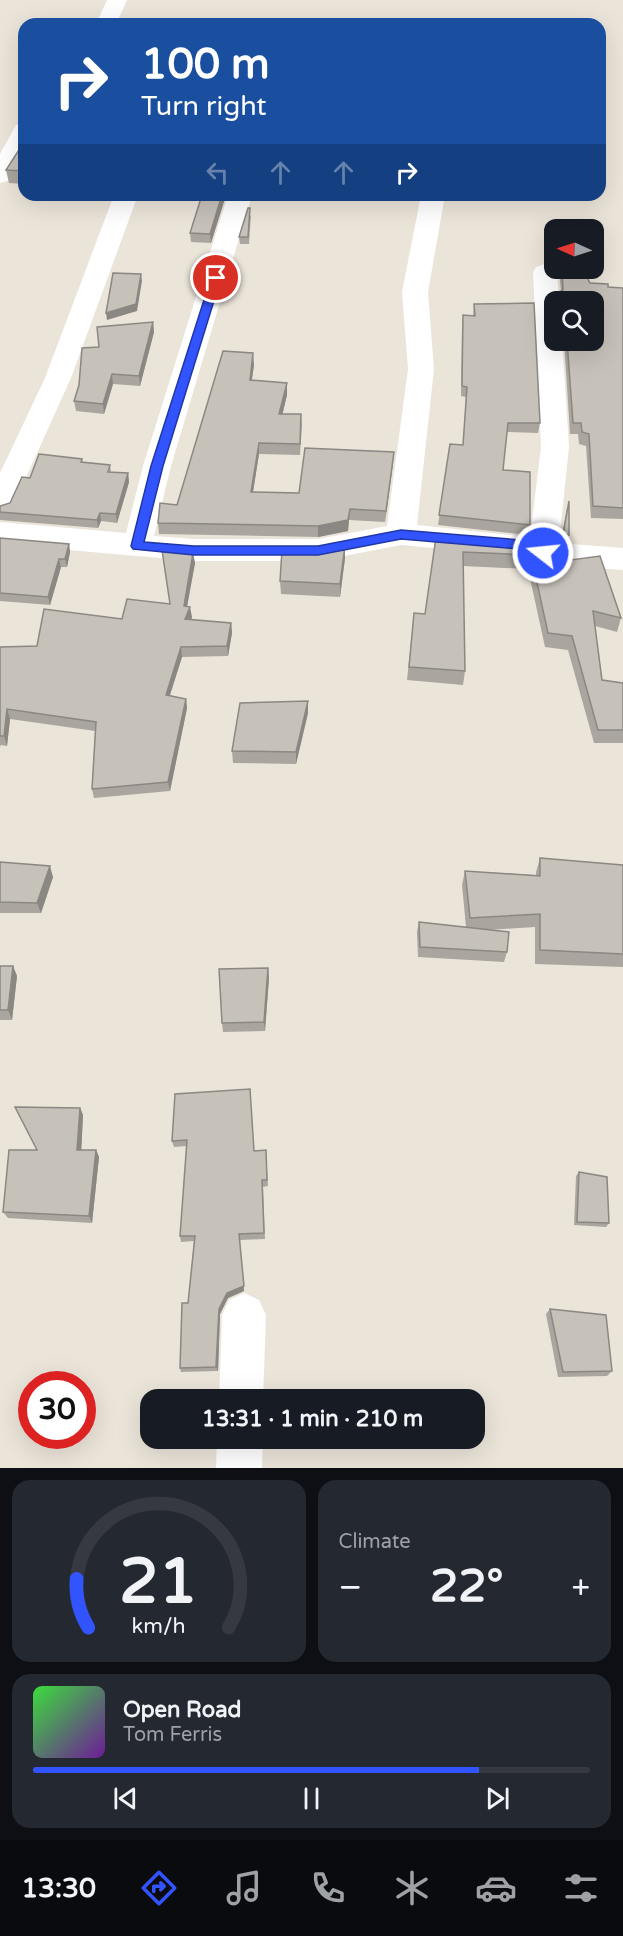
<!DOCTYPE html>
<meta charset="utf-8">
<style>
:root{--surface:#171b24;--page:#242831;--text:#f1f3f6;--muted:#9ea1a6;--line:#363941;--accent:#3254ff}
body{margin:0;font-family:"Varela Round",sans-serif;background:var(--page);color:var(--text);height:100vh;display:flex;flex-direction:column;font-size:22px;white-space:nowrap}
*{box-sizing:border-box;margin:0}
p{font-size:20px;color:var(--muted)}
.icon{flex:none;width:33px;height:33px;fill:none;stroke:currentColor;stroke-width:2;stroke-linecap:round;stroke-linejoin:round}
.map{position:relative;height:1468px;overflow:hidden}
.side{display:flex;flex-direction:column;gap:12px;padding:12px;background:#0d0f14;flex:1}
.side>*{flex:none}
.top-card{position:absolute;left:18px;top:18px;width:588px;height:183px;border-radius:18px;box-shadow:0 6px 24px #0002;background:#1a4fa0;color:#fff;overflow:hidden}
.needle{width:39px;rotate:273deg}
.tools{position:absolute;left:544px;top:219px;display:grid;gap:12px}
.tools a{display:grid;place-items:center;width:60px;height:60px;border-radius:12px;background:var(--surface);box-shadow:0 6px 24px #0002;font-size:30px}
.speed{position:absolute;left:18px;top:1371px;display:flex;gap:12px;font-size:30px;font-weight:700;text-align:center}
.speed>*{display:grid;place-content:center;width:78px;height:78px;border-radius:50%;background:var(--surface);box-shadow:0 6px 24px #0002;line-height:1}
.speed .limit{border:9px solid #d22;background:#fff;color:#111}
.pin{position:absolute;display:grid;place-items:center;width:51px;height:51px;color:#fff;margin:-26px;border:3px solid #fff;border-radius:50%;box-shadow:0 2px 6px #0007}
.me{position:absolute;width:66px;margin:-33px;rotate:286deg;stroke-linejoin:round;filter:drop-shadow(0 0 4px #0008)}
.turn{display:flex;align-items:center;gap:21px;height:126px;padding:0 24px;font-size:27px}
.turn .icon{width:78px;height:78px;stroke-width:2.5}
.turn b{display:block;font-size:42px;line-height:51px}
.lanes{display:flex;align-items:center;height:57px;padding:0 24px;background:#0003;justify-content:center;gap:30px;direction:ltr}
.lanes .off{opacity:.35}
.big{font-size:45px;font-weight:800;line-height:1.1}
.side .tile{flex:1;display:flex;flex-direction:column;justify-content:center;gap:9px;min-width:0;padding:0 21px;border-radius:18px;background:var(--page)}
.side .dial{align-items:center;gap:0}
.dial svg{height:156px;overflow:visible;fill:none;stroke:var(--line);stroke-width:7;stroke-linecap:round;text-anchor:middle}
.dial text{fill:var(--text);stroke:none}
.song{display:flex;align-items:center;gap:18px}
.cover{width:72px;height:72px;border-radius:9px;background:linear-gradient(135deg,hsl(120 70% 55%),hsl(280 70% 35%))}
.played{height:6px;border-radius:3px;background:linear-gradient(90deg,var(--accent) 80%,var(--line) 80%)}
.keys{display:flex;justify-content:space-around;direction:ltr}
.heat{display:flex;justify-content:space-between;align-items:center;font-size:33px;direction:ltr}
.side .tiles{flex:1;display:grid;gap:12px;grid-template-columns:1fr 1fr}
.tile:last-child{grid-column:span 2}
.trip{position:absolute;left:140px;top:1389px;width:345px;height:60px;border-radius:18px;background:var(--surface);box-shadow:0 6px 24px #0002;font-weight:800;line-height:60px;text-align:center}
.menu{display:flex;height:96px;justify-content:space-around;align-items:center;background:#090b0e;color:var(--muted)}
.menu .icon{width:42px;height:42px}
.menu .selected{color:var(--accent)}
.menu b{font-size:27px;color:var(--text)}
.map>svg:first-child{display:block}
</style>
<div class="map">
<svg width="623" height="1468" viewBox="0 0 623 1468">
<rect width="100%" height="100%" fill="#ebe4d9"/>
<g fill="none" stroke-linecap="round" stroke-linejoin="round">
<g fill="#fff" fill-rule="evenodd">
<path d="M107,0H127L116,24H96Z"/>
<path d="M24,123V152L8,181L0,183V154L16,125Z"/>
<path d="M114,195H138L71,378L14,504L10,511L0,514V473L45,378Z"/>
<path d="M228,195H252L171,466L154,536L194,539H318L387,526L408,369L402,292L421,195H445L428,292L434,369L417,525L530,537L541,447L533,272L536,267L545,264L554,267L557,272L559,302H555V340H562L569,447L559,543L623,548V570L543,564L519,556L401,545L318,561H194L0,544V522L126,533L143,466Z"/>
<path d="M244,1293L259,1300L266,1315L263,1400H219L222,1315L229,1300Z"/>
<path d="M217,1438H263L262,1468H216Z"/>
</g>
</g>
<g fill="#aaa69f">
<path d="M24,142V184L9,183L6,170Z"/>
<path d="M202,195H226L211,243L191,242L190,233Z"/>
<path d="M251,215L249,244H240L239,237Z"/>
<path d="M562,268L590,283L608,287L623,288V519L591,518L586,446L579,444L578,434H570L564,340H594V302H558L559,292H561L560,280Z"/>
<path d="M474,304L540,423L538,433L507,432L503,470L530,525L528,535L438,525L450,444L463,445L466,397L461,396L462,325L463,315L473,316Z"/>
<path d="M153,322L154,332L140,386L113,384L104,414L76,411L74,401L99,347Z"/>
<path d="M254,365L252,380L287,383V395L282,414H301L302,425L300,455L259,454L253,492L299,493L393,463L385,522L349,520L348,531L318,537L159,534L158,523L177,505Z"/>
<path d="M82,459L83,462L110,465L111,472L128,473L129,482L117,523L101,521L98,528L0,520V506L10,503L30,478Z"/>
<path d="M567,508L569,535L567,541H561Z"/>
<path d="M436,537L546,552L571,560L621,618L617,632L595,626L602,680L623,683V743H594L568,650L545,647L528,569L463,566L465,671L463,685L407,680L414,613L425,614Z"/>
<path d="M0,538L69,544L70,552L67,567H61L50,605L0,601Z"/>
<path d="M193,553L195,563L187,607L192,617L191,620L231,623L232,633L228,656L182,657L170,695L186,699L187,708L170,791L94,798L92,789L95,731L10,719L7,746L1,745L0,747V647L37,646L170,604Z"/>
<path d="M345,558L340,597L281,594L280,581Z"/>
<path d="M308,713L296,764L233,763L232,751Z"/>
<path d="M540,858L623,865V967L535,964V927L488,930L507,952L504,962L418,957L417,932L419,922L466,927L462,885L465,871L536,875V872Z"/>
<path d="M0,862L53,877L41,913H0Z"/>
<path d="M0,966H13L17,976L12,1020H0Z"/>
<path d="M268,968L269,978L265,1031L223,1032L222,1023Z"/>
<path d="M175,1094L254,1151L266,1150L268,1186L263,1187L265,1239L240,1240L244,1291L228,1298L220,1314L218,1371L181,1372L180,1368L188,1303L194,1241L181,1242L180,1236L187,1146L174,1147L172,1141Z"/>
<path d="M80,1108L83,1115L81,1150H96L99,1157L92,1223L8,1218L3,1212L37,1150Z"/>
<path d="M579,1172L609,1223L606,1227L574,1225L576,1176Z"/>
<path d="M550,1309L612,1371L607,1376L558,1377L546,1314Z"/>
</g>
<g fill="#8b8782">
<path d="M222,195H226L211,243L210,234Z"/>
<path d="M141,274L142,281L137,311L107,320L106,313Z"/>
<path d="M153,322L154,332L140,386L139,376Z"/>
<path d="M253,353L254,365L250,391V380Z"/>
<path d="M112,374L113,384L104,414L103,404Z"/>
<path d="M287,383V395L280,425L279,414Z"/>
<path d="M259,443V454L251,504V492Z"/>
<path d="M394,452L393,463L385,522L386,511Z"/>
<path d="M128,473L129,482L117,523L116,514Z"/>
<path d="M350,509L348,531L318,537V526Z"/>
<path d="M100,513L101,521L98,528L97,520Z"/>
<path d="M69,544L70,552L67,567L65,559Z"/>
<path d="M345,545V558L340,597V584Z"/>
<path d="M193,553L195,563L185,617L184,606Z"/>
<path d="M59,559L61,567L50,605L48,597Z"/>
<path d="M190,607L192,617L187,630L185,619Z"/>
<path d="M231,623L232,633L228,656L227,646Z"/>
<path d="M181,647L182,657L167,704L166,695Z"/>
<path d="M186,699L187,708L170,791L168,782Z"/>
<path d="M308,701V713L296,764V752Z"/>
<path d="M7,709L10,719L7,746L4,736Z"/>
<path d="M50,866L53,877L41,913L37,903Z"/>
<path d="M13,966L17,976L12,1020L8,1010Z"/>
<path d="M268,968L269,978L265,1031L264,1022Z"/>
<path d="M80,1108L83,1115L81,1157L77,1150Z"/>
<path d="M96,1150L99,1157L92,1223L89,1216Z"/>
<path d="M239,1234L244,1291L228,1298L220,1314L218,1371L216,1367L219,1309Z"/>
</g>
<g fill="#c6c1b9" stroke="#8b8782" stroke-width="1.5">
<path d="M24,142V171L6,170Z"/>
<path d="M202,195H222L210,234L190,233Z"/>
<path d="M248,208H250L248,237H239Z"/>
<path d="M562,268H582L590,283L608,284V287L623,288V508L593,506L589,434L582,432L581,423H573L567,340H594V302H559V292L563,290Z"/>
<path d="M113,273L141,274L136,304L106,313Z"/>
<path d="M534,303L540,423H508L503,470L530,472V525L439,515L450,444L463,445L467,387L462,386L463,315L475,316L474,304Z"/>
<path d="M153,322L139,376L112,374L103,404L74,401L79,385L82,348L99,347L97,327Z"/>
<path d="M223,351L253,353L250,380L287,383L279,414H301L300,444L259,443L251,492L299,493L305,448L394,452L386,511L350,509L348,520L318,526L158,523L160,503L177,505Z"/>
<path d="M39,454L82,459L81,462L110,465L108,472L128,473L116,514L100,513L97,520L0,512V506L10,503L22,477L30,478Z"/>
<path d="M569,501V535L563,534Z"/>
<path d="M436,537L521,544L546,552L571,554V560L600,556L621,618L593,611L602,680L623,683V730H598L572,636L548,633L531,555L463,552L465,671L409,667L414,613L425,614Z"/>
<path d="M0,538L69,544L65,559H59L48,597L0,593Z"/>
<path d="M345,545L340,584L280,581L282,550H318Z"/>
<path d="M162,550L193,553L184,606L190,607L185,619L231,623L227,646L181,647L166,695L186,699L168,782L92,789L96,722L7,709L4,736H0V647L37,646L44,609L122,619L127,599L170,604Z"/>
<path d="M308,701L296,752L232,751L240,703Z"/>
<path d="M540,858L623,865V954L540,950V914L470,918L465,871L540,876Z"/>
<path d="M0,862L50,866L37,903L0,902Z"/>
<path d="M419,922L509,932L507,952L420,947Z"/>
<path d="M0,966H13L8,1010H0Z"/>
<path d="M268,968L264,1022L222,1023L219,969Z"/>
<path d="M250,1089L254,1151L266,1150L267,1180H262L264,1233L239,1234L244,1286L227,1293L219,1309L216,1367L180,1368L182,1303H188L195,1236H180L187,1140L172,1141L175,1094Z"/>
<path d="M15,1107L80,1108L77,1150H96L89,1216L3,1212L9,1150H37Z"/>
<path d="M579,1172L607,1177L609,1223L577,1222Z"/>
<path d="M550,1309L606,1315L612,1371L563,1372Z"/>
</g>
<path fill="#3254ff" stroke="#2037a6" stroke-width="1.5" d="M216,275L221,278L163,466L144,542L194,546H318L401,530L521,540L548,549V556L543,557L520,549L401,539L318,555H194L133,549L131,546L151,466L211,278Z"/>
</svg>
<div class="tools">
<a><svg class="needle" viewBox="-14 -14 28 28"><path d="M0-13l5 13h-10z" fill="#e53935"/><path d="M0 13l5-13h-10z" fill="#9ea1a6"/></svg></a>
<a><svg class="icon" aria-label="search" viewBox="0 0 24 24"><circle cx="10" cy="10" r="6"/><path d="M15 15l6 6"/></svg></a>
</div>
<div class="speed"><div class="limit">30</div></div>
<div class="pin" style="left:216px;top:278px;background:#d93025"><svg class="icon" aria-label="arrive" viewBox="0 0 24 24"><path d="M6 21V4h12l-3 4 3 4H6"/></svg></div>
<svg class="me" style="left:543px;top:553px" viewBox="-20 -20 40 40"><circle r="17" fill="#3254ff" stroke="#fff" stroke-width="3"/><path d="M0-11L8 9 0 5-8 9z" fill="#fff"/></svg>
<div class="trip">13:31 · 1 min · 210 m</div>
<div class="top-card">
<div class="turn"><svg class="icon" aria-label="right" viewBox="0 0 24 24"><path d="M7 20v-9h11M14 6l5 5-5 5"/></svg><div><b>100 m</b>Turn right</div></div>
<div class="lanes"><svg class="icon off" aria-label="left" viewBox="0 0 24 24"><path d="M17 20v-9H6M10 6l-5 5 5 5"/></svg><svg class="icon off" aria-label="ahead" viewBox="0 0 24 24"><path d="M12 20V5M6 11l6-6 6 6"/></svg><svg class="icon off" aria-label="ahead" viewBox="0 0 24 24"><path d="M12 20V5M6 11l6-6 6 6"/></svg><svg class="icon" aria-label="right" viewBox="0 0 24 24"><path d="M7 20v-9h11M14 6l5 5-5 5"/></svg></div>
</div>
</div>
<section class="side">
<div class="tiles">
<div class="tile dial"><svg viewBox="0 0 100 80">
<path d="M14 69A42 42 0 1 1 86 69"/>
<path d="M14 69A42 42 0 0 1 8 44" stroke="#3254ff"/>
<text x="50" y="56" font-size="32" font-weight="700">21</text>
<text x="50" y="72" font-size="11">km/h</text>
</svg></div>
<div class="tile"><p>Climate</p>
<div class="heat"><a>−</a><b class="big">22°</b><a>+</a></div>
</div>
<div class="tile">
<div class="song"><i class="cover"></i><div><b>Open Road</b><p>Tom Ferris</p></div></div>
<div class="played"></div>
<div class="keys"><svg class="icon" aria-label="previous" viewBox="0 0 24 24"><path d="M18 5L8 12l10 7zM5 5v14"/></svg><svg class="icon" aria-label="pause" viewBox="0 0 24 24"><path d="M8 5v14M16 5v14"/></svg><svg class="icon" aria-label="next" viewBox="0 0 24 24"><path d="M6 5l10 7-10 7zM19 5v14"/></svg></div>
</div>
</div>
</section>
<nav class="menu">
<b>13:30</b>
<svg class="icon selected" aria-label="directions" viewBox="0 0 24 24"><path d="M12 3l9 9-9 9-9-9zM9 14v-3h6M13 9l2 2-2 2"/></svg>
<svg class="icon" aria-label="music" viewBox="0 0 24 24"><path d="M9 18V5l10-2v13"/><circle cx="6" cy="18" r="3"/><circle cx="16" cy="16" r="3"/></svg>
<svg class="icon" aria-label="phone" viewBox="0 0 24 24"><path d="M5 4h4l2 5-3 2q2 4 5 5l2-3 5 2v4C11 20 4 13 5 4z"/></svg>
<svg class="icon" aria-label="climate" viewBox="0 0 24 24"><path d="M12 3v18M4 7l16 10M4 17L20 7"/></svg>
<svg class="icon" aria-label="car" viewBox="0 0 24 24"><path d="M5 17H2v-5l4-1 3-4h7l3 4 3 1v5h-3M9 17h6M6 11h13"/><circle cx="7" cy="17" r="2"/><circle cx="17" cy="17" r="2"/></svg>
<svg class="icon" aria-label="filters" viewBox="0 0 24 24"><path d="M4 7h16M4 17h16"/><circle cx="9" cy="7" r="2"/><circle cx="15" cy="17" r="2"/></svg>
</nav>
